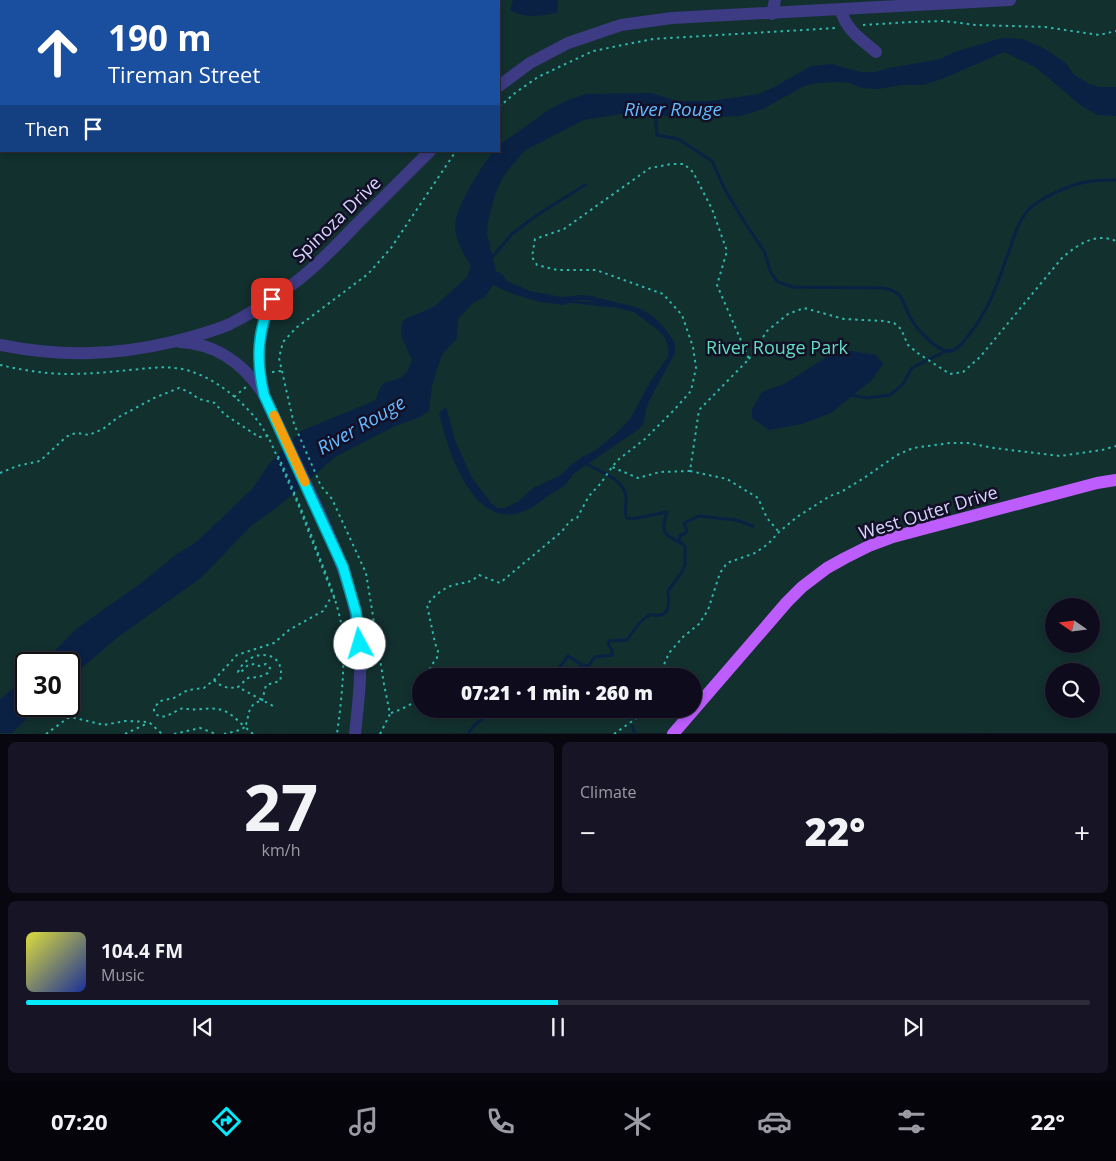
<!DOCTYPE html>
<meta charset="utf-8">
<style>
:root{--surface:#0e0b1c;--page:#171425;--text:#f1f3f6;--muted:#9b9ba3;--line:#2e2b3b;--accent:#02ebfd}
body{margin:0;font-family:"Open Sans",sans-serif;background:var(--page);color:var(--text);height:100vh;display:flex;flex-direction:column;font-size:19px;white-space:nowrap}
*{box-sizing:border-box;margin:0}
p{font-size:16px;color:var(--muted)}
.icon{flex:none;width:28px;height:28px;fill:none;stroke:currentColor;stroke-width:2;stroke-linecap:round;stroke-linejoin:round}
.map{position:relative;height:734px;overflow:hidden}
.drawer{display:flex;flex-direction:column;gap:8px;padding:8px;background:#08060f;flex:1}
.drawer>*{flex:none}
.banner{position:absolute;left:0px;top:0px;width:500px;height:152px;box-shadow:0 2px 8px #0003,0 0 0 1px var(--line);background:#1a4fa0;color:#fff;overflow:hidden}
.needle{width:32px;rotate:284deg}
.controls{position:absolute;left:1045px;top:598px;display:grid;gap:10px}
.controls a{display:grid;place-items:center;width:55px;height:55px;border-radius:50%;background:var(--surface);box-shadow:0 2px 8px #0003,0 0 0 1px var(--line);font-size:25px}
.speed{position:absolute;left:15px;top:652px;display:flex;gap:10px;font-size:25px;font-weight:700;text-align:center}
.speed>*{display:grid;place-content:center;width:65px;height:65px;border-radius:50%;background:var(--surface);box-shadow:0 2px 8px #0003,0 0 0 1px var(--line);line-height:1}
.speed .limit{border:2px solid #111;border-radius:8px;background:#fff;color:#111}
.pin{position:absolute;display:grid;place-items:center;width:42px;height:42px;color:#fff;margin:-21px;border-radius:10px;box-shadow:0 2px 8px #0006}
.me{position:absolute;width:55px;margin:-28px;rotate:354deg;stroke-linejoin:round;filter:drop-shadow(0 0 4px #0008)}
.turn{display:flex;align-items:center;gap:18px;height:105px;padding:0 25px;font-size:22px}
.turn .icon{width:65px;height:65px;stroke-width:2.5}
.turn b{display:block;font-size:35px;line-height:42px}
.then{display:flex;align-items:center;height:48px;padding:0 25px;background:#0003;gap:10px;font-size:19px}
.big{font-size:38px;font-weight:800;line-height:1.1}
.drawer .widget{flex:1;display:flex;flex-direction:column;justify-content:center;gap:8px;min-width:0;padding:0 18px;border-radius:8px;background:var(--page)}
.drawer .dial{align-items:center;gap:0}
.dial b{font-size:65px;line-height:1}
.song{display:flex;align-items:center;gap:15px}
.cover{width:60px;height:60px;border-radius:8px;background:linear-gradient(135deg,hsl(60 70% 55%),hsl(230 70% 35%))}
.played{height:5px;border-radius:2px;background:linear-gradient(90deg,var(--accent) 50%,var(--line) 50%)}
.keys{display:flex;justify-content:space-around;direction:ltr}
.heat{display:flex;justify-content:space-between;align-items:center;font-size:28px;direction:ltr}
.drawer .tiles{flex:1;display:grid;gap:8px;grid-template-columns:1fr 1fr}
.widget:last-child{grid-column:span 2}
.trip{position:absolute;left:412px;top:668px;width:290px;height:50px;border-radius:25px;background:var(--surface);box-shadow:0 2px 8px #0003,0 0 0 1px var(--line);font-weight:800;line-height:50px;text-align:center}
.menu{display:flex;height:80px;justify-content:space-around;align-items:center;background:#06040b;color:var(--muted)}
.menu .icon{width:35px;height:35px}
.menu .on{color:var(--accent)}
.menu b{font-size:22px;color:var(--text)}
.map>svg:first-child{display:block}
</style>
<div class="map">
<svg width="1116" height="734" viewBox="0 0 1116 734">
<rect width="100%" height="100%" fill="#130f26"/>
<path fill="#12302e" fill-rule="evenodd" d="M235,0H1116V733L0,734V45L1,151H499V1H235ZM1054,606H1091V644H1054ZM26,664H69V706H26ZM1054,671H1091V709H1054ZM421,676H694V709H421Z"/>
<g fill="#0b2144">
<path d="M513,0H558L557,13C539,16 527,19 510,10Z"/>
<path d="M1002,38L1023,39L1045,49L1066,63L1073,74L1089,84L1099,87H1116V116L1097,115L1080,105L1037,68L1004,52L942,79L923,85H902L878,89L862,88L850,83L837,82L818,83L804,86L763,109L741,116L677,118L649,113H628L584,120L526,150L513,164L503,177L495,194L488,222L487,234L496,271L502,274L507,281L530,291L561,297L582,295L591,296L639,308L651,315L663,326L675,343V353L650,399L646,409L644,423L639,429L576,472C571,476 569,482 564,486C559,490 553,492 548,496C542,500 536,506 529,509C474,537 448,451 439,413L446,407L455,440L472,478L492,504L498,508H505L519,501L533,488L561,475L571,465L582,457L596,450L614,435L630,419L650,382L668,357V348L665,338L659,331L634,312L586,300H574L564,305L540,302L513,294L493,285L485,297L473,303L458,319L457,338L442,355L436,373L432,386L429,411L420,417L393,427L335,457L280,505L250,527L201,578L118,637L69,679V664H42L76,629L144,581L178,553L194,544L208,531L253,488L269,464L301,431L376,400C383,372 392,387 405,374C409,370 410,365 412,360L402,338L401,328L403,321L407,318L434,307L467,277L471,266C464,255 455,240 455,226C454,210 483,163 494,151H499V147L502,143L550,109L568,100L586,94L651,93L677,101H710L759,94L776,86L811,66L832,64L860,72H875L889,68L941,59L954,52Z"/>
<path d="M851,351L876,355L883,364L872,380L831,413L802,424L769,430L752,418V409L762,392L784,384L830,355Z"/>
<path d="M26,678V706H40L12,733H0V699Z"/>
</g>
<g fill="none" stroke-linecap="round" stroke-linejoin="round">
<g stroke="#0b2144" stroke-width="3">
<path d="M655,111L657,135L678,139L712,161L724,188L745,223L764,251L771,273L778,282L793,287L882,288C888,289 894,290 899,295C904,300 906,309 909,315C914,326 934,349 947,351C956,352 963,343 968,336C986,314 996,289 1005,262C1012,245 1016,224 1028,210C1040,198 1069,185 1086,182C1096,180 1106,180 1116,180"/>
<path d="M493,256L512,234L537,215L585,185"/>
<path d="M568,301L611,306"/>
<path d="M850,395L867,398L890,395L903,384L912,368L946,351"/>
<path d="M679,541L680,535L684,534L687,531L684,523L699,516L736,520L753,526"/>
<path d="M581,665L585,676"/>
<path d="M557,676L560,667L568,656L581,664L588,666L595,657L612,655V650L608,644L609,641L627,640C633,632 639,621 648,616C653,613 656,616 660,615C672,613 668,598 668,591L682,572L685,564V546C679,540 665,538 664,528C663,523 666,517 667,512L632,519L627,518C623,511 627,505 626,498C625,478 599,472 585,463"/>
<path d="M626,709L630,719"/>
<path d="M632,726L635,734"/>
<path d="M468,734C474,724 488,712 499,709"/>
</g>
<g stroke="#30b7ab" stroke-width="2" stroke-dasharray="2.5 4" stroke-linecap="butt">
<path d="M863,25L912,22L944,21L976,25L1045,27L1099,35L1116,31"/>
<path d="M499,107L515,93L538,77L593,51L653,39L836,28"/>
<path d="M749,359L767,331L788,314L804,308L844,319L884,321L894,323L901,329L908,345L919,354L950,374L963,372L980,357L1062,258C1077,245 1095,232 1116,241"/>
<path d="M0,365C22,370 46,374 68,374C89,374 109,372 129,370C145,369 160,366 175,368C197,370 220,384 236,398C248,409 260,421 267,436"/>
<path d="M272,372L281,371"/>
<path d="M234,397L246,387"/>
<path d="M278,456C294,490 308,526 321,561C329,582 337,602 341,623C346,660 342,697 337,734"/>
<path d="M690,471L727,479L758,498L767,518L779,532"/>
<path d="M0,473L17,466L40,461L66,437L72,434L77,433L89,435L103,429L117,418L154,398L179,388L189,392L199,399L215,403L224,414L259,437L268,436L298,504L334,598L330,599L323,611L289,630L274,643L237,655L214,680L204,688L188,690L174,698L160,701L154,708V712C163,723 173,711 183,708C196,712 209,706 222,710C231,713 238,721 245,727L240,730L224,734"/>
<path d="M428,676L431,666L437,658L438,651L435,643L427,605C434,596 442,589 453,585C465,582 469,584 479,575L500,583C520,566 540,550 560,533C566,528 568,520 577,518L589,496L601,483L612,467L619,459L645,439L674,410L691,391L696,368L693,347L682,315L663,294L596,270H557L537,265L532,257L535,239L564,229L650,168L671,164H684L693,172L712,209L727,251L717,285L749,359L699,410L690,471L660,472L638,478L612,467"/>
<path d="M659,676L669,653L683,637L699,624L708,610L720,573L727,563L755,553L768,544L779,532L797,517L830,496L841,492L864,478L897,455L913,448L950,443H968L994,448L1060,456L1102,450L1116,446"/>
<path d="M214,680C221,687 228,689 238,687"/>
<path d="M262,701L266,685L280,681C288,648 248,648 238,672L240,673L248,665L255,664L259,666L266,664L270,668L268,673L259,677L248,678L238,687L275,707"/>
<path d="M391,713C402,709 416,704 421,693"/>
<path d="M46,734L68,718H75L104,725L125,721L149,722L162,734"/>
<path d="M125,734L148,723"/>
<path d="M174,734L200,728L216,734"/>
<path d="M253,734L245,727C250,716 246,706 260,701"/>
<path d="M380,734L390,714L384,684L366,573L332,499L321,486L294,424L279,358L283,342L296,328L368,274L391,248L456,151"/>
<path d="M614,734L638,717L645,709"/>
</g>
<g stroke="#3c3b84" stroke-width="12">
<path d="M841,10C845,29 862,40 876,52"/>
<path d="M772,14L775,0"/>
<path d="M499,86L530,63L568,43L621,25L672,18L1010,0"/>
<path d="M180,342C217,344 245,365 264,395C282,433 300,471 318,509C335,548 352,585 358,627C363,663 359,698 355,734"/>
<path d="M0,345C60,357 113,356 172,342C192,337 212,332 230,324C254,312 276,297 297,281C318,265 337,245 355,226C380,201 405,176 430,151"/>
<path d="M263,389C255,357 259,328 272,299"/>
</g>
<path stroke="#bd5dfe" stroke-width="12" d="M673,734L787,602L802,587L827,568L845,558L869,546L893,537L1097,483L1116,480"/>
</g>
<g fill="none" stroke-linecap="round" stroke-linejoin="round">
<defs>
<path id="route" d="M272,299C257,331 256,361 264,395L343,567L356,612L360,644"/>
</defs>
<use href="#route" stroke="#0199a4" stroke-width="12"/>
<use href="#route" stroke="#02ebfd" stroke-width="9"/>
<path stroke="#f59e0b" stroke-width="9" d="M274,415L305,482"/>
</g>
<g text-anchor="middle" dominant-baseline="central" stroke-width="5" stroke-linejoin="round" paint-order="stroke">
<g font-size="18" fill="#d8d5ff" stroke="#130f26">
<text transform="translate(336 219) rotate(-44)">Spinoza Drive</text>
<text transform="translate(928 512) rotate(-17)">West Outer Drive</text>
</g>
<g font-size="18" fill="#60dfbc" stroke="#130f26">
<text x="777" y="347">River Rouge Park</text>
</g>
<g font-size="19" font-style="italic" fill="#64bafe" stroke="#130f26">
<text x="673" y="109">River Rouge</text>
<text transform="translate(361 425) rotate(-30)">River Rouge</text>
</g>
</g>
</svg>
<div class="controls">
<a><svg class="needle" viewBox="-14 -14 28 28"><path d="M0-13l5 13h-10z" fill="#e53935"/><path d="M0 13l5-13h-10z" fill="#9b9ba3"/></svg></a>
<a><svg class="icon" aria-label="search" viewBox="0 0 24 24"><circle cx="10" cy="10" r="6"/><path d="M15 15l6 6"/></svg></a>
</div>
<div class="speed"><div class="limit">30</div></div>
<div class="pin" style="left:272px;top:299px;background:#d93025"><svg class="icon" aria-label="arrive" viewBox="0 0 24 24"><path d="M6 21V4h12l-3 4 3 4H6"/></svg></div>
<svg class="me" style="left:360px;top:644px" viewBox="-20 -20 40 40"><circle r="19" fill="#fff"/><path d="M0-13L10 11 0 6-10 11z" fill="#02ebfd"/></svg>
<div class="trip">07:21 · 1 min · 260 m</div>
<div class="banner">
<div class="turn"><svg class="icon" aria-label="ahead" viewBox="0 0 24 24"><path d="M12 20V5M6 11l6-6 6 6"/></svg><div><b>190 m</b>Tireman Street</div></div>
<div class="then">Then<svg class="icon" aria-label="arrive" viewBox="0 0 24 24"><path d="M6 21V4h12l-3 4 3 4H6"/></svg></div>
</div>
</div>
<section class="drawer">
<div class="tiles">
<div class="widget dial"><b>27</b><p>km/h</p></div>
<div class="widget"><p>Climate</p>
<div class="heat"><a>−</a><b class="big">22°</b><a>+</a></div>
</div>
<div class="widget">
<div class="song"><i class="cover"></i><div><b>104.4 FM</b><p>Music</p></div></div>
<div class="played"></div>
<div class="keys"><svg class="icon" aria-label="previous" viewBox="0 0 24 24"><path d="M18 5L8 12l10 7zM5 5v14"/></svg><svg class="icon" aria-label="pause" viewBox="0 0 24 24"><path d="M8 5v14M16 5v14"/></svg><svg class="icon" aria-label="next" viewBox="0 0 24 24"><path d="M6 5l10 7-10 7zM19 5v14"/></svg></div>
</div>
</div>
</section>
<nav class="menu">
<b>07:20</b>
<svg class="icon on" aria-label="directions" viewBox="0 0 24 24"><path d="M12 3l9 9-9 9-9-9zM9 14v-3h6M13 9l2 2-2 2"/></svg>
<svg class="icon" aria-label="music" viewBox="0 0 24 24"><path d="M9 18V5l10-2v13"/><circle cx="6" cy="18" r="3"/><circle cx="16" cy="16" r="3"/></svg>
<svg class="icon" aria-label="phone" viewBox="0 0 24 24"><path d="M5 4h4l2 5-3 2q2 4 5 5l2-3 5 2v4C11 20 4 13 5 4z"/></svg>
<svg class="icon" aria-label="climate" viewBox="0 0 24 24"><path d="M12 3v18M4 7l16 10M4 17L20 7"/></svg>
<svg class="icon" aria-label="car" viewBox="0 0 24 24"><path d="M5 17H2v-5l4-1 3-4h7l3 4 3 1v5h-3M9 17h6M6 11h13"/><circle cx="7" cy="17" r="2"/><circle cx="17" cy="17" r="2"/></svg>
<svg class="icon" aria-label="filters" viewBox="0 0 24 24"><path d="M4 7h16M4 17h16"/><circle cx="9" cy="7" r="2"/><circle cx="15" cy="17" r="2"/></svg>
<b>22°</b>
</nav>
